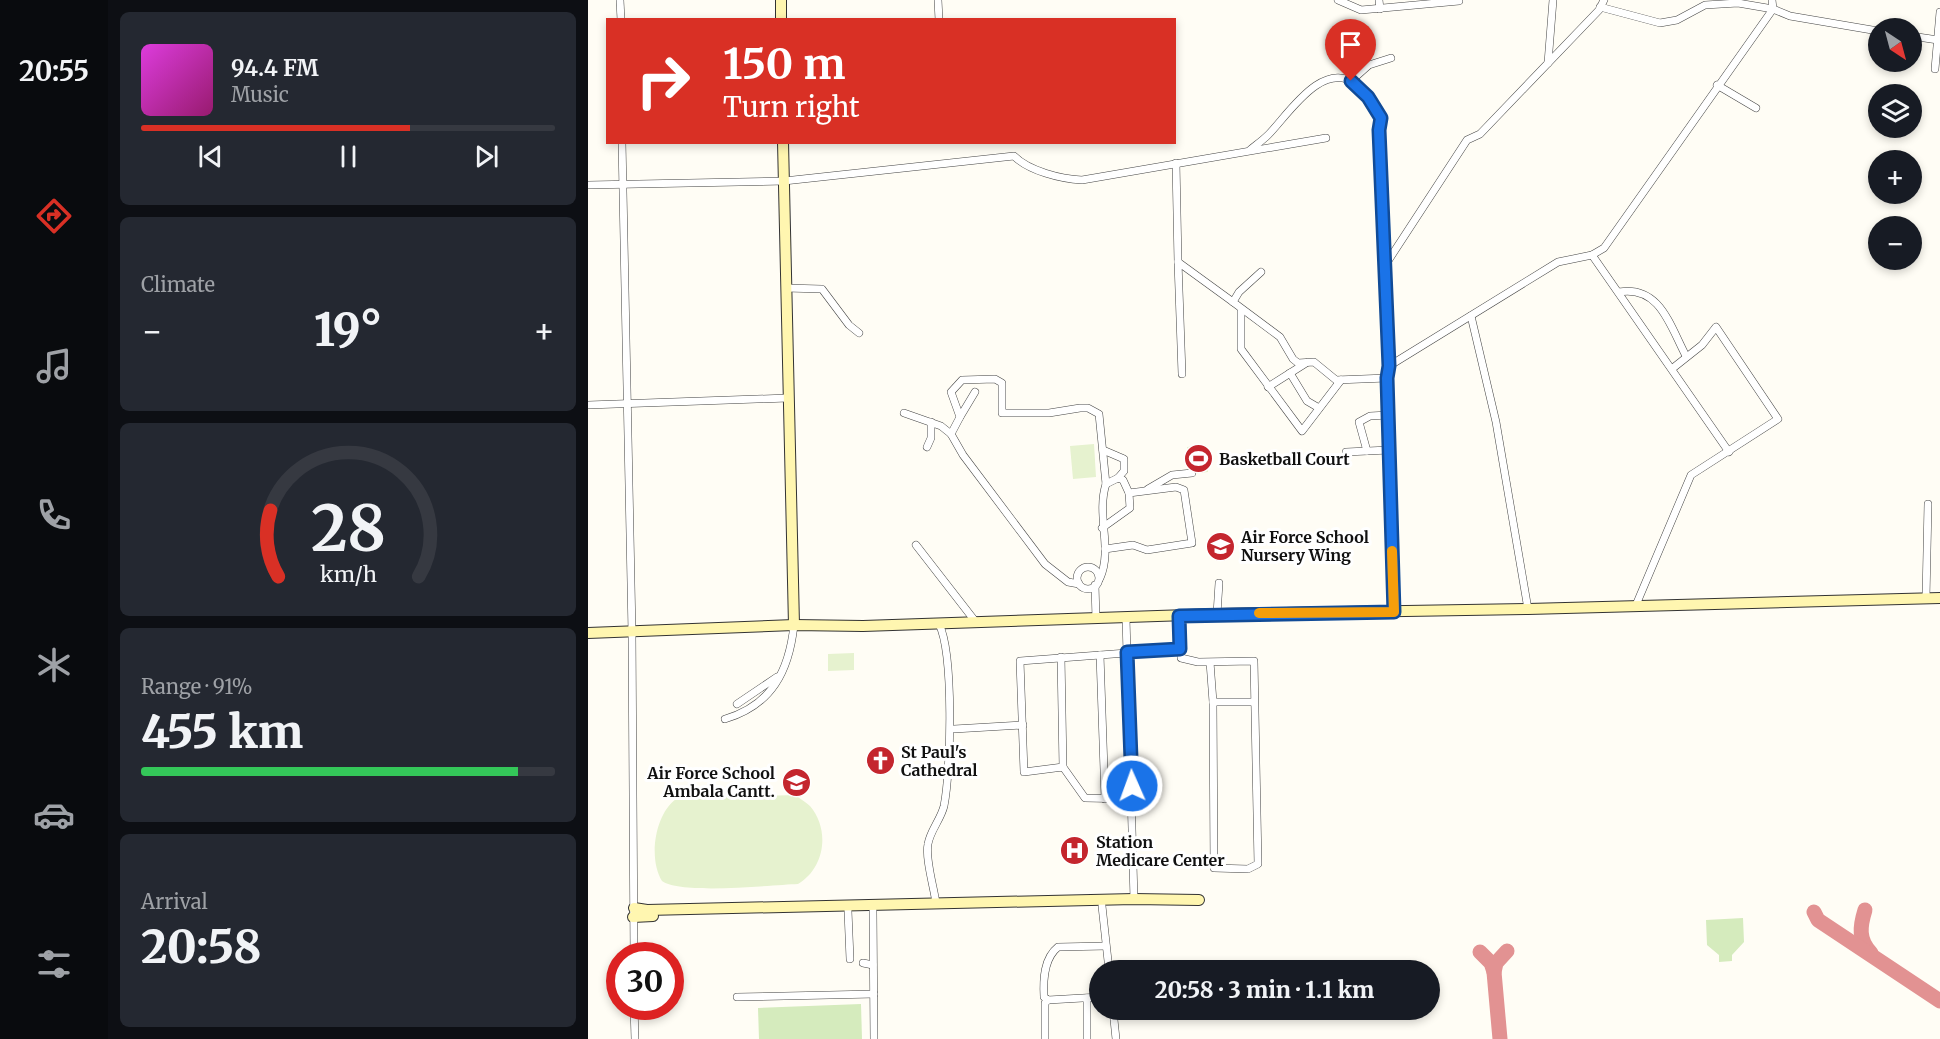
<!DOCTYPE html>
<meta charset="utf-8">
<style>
:root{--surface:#171b24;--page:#242831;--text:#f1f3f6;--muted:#9ea1a6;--line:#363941;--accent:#d93025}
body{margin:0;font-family:Merriweather,serif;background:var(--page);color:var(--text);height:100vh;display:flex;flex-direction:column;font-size:22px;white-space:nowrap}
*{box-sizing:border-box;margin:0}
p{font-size:20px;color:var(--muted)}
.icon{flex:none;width:33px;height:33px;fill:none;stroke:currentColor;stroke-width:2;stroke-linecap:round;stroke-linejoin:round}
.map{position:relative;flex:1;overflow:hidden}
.drawer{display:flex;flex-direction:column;gap:12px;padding:12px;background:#0d0f14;width:480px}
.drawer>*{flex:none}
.top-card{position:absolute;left:18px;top:18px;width:570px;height:126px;border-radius:0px;box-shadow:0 3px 9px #0003;background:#d93025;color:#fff;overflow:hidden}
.needle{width:39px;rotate:144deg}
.fabs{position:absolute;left:1280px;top:18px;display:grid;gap:12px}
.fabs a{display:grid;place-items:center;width:54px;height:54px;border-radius:50%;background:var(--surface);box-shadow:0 3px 9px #0003;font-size:30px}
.speed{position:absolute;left:18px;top:942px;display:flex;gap:12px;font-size:30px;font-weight:700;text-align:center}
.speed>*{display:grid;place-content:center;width:78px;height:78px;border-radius:50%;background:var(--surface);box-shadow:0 3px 9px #0003;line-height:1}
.speed .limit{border:9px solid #d22;background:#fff;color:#111}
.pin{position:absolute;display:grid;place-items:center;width:51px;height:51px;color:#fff;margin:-62px -26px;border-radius:50% 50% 50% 0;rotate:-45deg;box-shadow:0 0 6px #0007}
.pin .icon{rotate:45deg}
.me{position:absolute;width:66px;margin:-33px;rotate:358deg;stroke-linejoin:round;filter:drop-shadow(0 0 4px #0008)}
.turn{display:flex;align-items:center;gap:21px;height:126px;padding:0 18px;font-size:27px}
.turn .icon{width:78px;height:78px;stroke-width:2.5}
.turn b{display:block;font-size:42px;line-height:51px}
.big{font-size:45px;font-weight:800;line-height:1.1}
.drawer .tile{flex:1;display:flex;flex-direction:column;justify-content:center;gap:9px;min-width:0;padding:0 21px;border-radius:9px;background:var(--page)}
.drawer .dial{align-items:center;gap:0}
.dial svg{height:156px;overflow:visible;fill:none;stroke:var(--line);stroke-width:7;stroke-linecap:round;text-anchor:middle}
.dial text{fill:var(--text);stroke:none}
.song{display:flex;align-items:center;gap:18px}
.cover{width:72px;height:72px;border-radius:9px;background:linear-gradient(135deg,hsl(300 70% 55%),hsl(320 70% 35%))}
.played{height:6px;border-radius:3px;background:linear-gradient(90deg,var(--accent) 65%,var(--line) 65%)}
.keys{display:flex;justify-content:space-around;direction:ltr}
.heat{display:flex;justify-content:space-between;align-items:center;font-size:33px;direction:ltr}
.charge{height:9px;border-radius:4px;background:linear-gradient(90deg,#34c759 91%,var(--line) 0)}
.trip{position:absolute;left:501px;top:960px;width:351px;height:60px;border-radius:30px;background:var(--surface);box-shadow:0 3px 9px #0003;font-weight:800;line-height:60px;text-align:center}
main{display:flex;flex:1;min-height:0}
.menu{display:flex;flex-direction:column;width:108px;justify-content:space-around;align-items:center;background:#090b0e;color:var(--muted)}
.menu .icon{width:42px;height:42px}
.menu .active{color:var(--accent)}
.menu b{font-size:27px;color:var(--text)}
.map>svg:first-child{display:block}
</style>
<main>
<nav class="menu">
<b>20:55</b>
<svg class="icon active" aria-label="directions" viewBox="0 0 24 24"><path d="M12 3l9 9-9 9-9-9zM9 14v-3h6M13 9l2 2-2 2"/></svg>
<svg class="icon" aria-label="music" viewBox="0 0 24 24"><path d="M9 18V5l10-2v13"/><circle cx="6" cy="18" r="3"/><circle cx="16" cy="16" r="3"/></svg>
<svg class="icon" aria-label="phone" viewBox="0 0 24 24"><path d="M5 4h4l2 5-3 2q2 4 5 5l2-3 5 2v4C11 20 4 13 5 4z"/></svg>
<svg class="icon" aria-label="climate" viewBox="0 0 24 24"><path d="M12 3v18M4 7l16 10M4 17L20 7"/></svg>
<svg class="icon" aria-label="car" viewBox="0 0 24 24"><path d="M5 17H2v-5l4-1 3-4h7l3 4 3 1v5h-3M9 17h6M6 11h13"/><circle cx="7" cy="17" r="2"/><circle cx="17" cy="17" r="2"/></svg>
<svg class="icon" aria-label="filters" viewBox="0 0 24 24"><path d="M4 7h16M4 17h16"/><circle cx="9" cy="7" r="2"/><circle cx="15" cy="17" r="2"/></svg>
</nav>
<section class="drawer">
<div class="tile">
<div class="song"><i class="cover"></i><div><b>94.4 FM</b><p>Music</p></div></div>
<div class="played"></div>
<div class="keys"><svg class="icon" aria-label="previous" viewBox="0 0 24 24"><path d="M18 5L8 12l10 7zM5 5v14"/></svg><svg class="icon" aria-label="pause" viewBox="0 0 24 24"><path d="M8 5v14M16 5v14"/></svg><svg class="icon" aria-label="next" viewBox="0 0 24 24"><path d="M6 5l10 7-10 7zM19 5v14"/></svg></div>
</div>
<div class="tile"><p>Climate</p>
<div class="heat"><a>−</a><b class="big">19°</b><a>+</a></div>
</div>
<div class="tile dial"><svg viewBox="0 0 100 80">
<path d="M14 69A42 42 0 1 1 86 69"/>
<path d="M14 69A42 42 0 0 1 10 35" stroke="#d93025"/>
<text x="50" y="56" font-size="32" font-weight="700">28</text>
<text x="50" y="72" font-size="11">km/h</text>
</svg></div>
<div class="tile"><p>Range · 91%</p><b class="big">455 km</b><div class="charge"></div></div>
<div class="tile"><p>Arrival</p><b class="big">20:58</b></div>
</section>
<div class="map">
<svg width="1352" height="1039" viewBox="0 0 1352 1039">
<rect width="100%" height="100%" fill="#fffdf5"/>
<g fill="#d5ebbd">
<path d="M1155,918L1156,942L1144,955V961L1131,962V955L1119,945L1118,920Z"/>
<path d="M273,1004L274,1039H171L170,1008Z"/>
</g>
<g fill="#e6f2cf">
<path d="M506,444L508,477L485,479L482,446Z"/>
<path d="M618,445L620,472L603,474L599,447Z"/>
<path d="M266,653V670L240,671V654Z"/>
<path d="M207,795C212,799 218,802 222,806C243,831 236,869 210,884C183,885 93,895 74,881C60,859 67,814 88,799Z"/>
</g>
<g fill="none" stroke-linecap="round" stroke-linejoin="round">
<g stroke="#e29292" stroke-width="15">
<path d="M1277,910C1272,926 1270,940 1283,953"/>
<path d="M1226,912L1230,920L1352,1001"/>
<path d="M892,952L903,963L906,972"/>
<path d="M912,1039L906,972L908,963L919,951"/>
</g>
<defs>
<g id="street">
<path d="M32,0L33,20"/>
<path d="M350,0L351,20"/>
<path d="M750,0L773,10L871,1"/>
<path d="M791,0L792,9"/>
<path d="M1012,7L1072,23L1089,20L1117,5L1150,3L1185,9L1202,16L1290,31"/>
<path d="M1323,36L1350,40"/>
<path d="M960,63L965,0"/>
<path d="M1347,69L1352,12"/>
<path d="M763,81L781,65L803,58"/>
<path d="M1129,85L1168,108"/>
<path d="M34,142L44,632L46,956"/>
<path d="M662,150C668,145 675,140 680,135C700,115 734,59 768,84C779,92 786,107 793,118L791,130L801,366L799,378L806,612"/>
<path d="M588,163L590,262"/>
<path d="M0,185L196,181L426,156C441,171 473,179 494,180L738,138"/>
<path d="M1004,255L1141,452"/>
<path d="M798,264L879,140L892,134L1011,10L1016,0"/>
<path d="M673,272L651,292L645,302L692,337L705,359L710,363L726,362L748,380L799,378"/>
<path d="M198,288L234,289L261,325L271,333"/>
<path d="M1031,292C1072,285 1082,326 1098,356"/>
<path d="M653,311V349L714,431L753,380"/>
<path d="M883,316L908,422L940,609"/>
<path d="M801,366L970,262L1004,255L1016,248L1185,9L1184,0"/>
<path d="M702,373L719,401L731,408"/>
<path d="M594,374L590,262L645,302"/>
<path d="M680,387L718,363"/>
<path d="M0,405L199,398"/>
<path d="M316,413L353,426L363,434"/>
<path d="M372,417L387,392"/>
<path d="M339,447L343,438V422"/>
<path d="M515,450L536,459V471L530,478"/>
<path d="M779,451L771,422L782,416L800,415"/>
<path d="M758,452L801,450"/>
<path d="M518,484L530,478L535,480L541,493"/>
<path d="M560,489L584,475L604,473"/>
<path d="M514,528L542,508L541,493L588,487L596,490L604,543L559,550L545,545L517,549"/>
<path d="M328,545L387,621"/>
<circle cx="500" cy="578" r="11"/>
<path d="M491,584L480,582L457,564L375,455L363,434L372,417L363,392L374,380L407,379L414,383V413H461L492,408H500L511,414L518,484C508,515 525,549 512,578"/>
<path d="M507,585L508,619"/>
<path d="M1338,598L1340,504"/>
<path d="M1048,605L1103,475L1190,419L1128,327L1114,345L1085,368"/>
<path d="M629,614L631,583"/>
<path d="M591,616L593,658L610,662L666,661L670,864L660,869L626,868L625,702L622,662"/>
<path d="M538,618L546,899"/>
<path d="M512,655L517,799"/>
<path d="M473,657L475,767"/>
<path d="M625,702H665"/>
<path d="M149,704L189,677"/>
<path d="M137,719C184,705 201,671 206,625"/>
<path d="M366,729L435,725"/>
<path d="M544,787L569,785"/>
<path d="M544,799L497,798L475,767L436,772L432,661L592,649"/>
<path d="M348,903C346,888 337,858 340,844C342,831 353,819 356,806C363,771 366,654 351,624"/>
<path d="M514,906L521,970"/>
<path d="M260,911L262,959"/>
<path d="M285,911L286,1039"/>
<path d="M275,963L285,965"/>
<path d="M149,997L286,994"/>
<path d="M512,997L460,1000L456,997C455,979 456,958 470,947L518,946"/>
<path d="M499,998V1039"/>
<path d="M46,1006L47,1039"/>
<path d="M525,1010L528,1039"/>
<path d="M457,1039V1003L460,1000"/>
</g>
<g id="secondary">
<path d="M193,0V20"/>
<path d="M195,142L206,625"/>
<path d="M0,633L206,625L275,626L629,614L940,609L1352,598"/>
<path d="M46,908L59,910L546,899L611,900"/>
<path d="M45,917L65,916"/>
</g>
</defs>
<use href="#street" stroke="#444" stroke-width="8"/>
<use href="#secondary" stroke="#333" stroke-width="12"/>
<use href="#street" stroke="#fff" stroke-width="7"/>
<use href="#secondary" stroke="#fff6b0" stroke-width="10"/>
</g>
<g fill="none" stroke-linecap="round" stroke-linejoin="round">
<defs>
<path id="route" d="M544,786L539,652L592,649L591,616L806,612L799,378L801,366L791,130L793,118L780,97L763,81"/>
</defs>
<use href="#route" stroke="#114b97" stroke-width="15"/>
<use href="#route" stroke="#1a73e8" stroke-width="10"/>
<path stroke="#f59e0b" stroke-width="10" d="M671,613L806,612L804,551"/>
</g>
<defs>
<symbol id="stadium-disc" viewBox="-11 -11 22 22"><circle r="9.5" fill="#c4262e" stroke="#fff"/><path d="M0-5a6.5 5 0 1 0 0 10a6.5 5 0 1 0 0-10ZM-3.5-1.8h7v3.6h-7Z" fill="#fff"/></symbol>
<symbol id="school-disc" viewBox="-11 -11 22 22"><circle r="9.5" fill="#c4262e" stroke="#fff"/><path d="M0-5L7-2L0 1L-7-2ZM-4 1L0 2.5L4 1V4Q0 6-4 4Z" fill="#fff"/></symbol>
<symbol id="church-disc" viewBox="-11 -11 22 22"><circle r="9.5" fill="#c4262e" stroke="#fff"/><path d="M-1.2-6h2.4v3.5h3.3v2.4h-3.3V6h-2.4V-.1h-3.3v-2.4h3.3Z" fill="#fff"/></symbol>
<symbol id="hospital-disc" viewBox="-11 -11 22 22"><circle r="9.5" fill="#c4262e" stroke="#fff"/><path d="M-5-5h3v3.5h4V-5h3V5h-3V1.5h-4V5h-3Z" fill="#fff"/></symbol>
</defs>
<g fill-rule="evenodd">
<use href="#stadium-disc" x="594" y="442" width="33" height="33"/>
<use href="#school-disc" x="616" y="530" width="33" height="33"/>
<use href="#church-disc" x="276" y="744" width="33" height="33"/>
<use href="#school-disc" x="192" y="766" width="33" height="33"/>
<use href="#hospital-disc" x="470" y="834" width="33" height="33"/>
</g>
<g text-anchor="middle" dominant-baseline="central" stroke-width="6" stroke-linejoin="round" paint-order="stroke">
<g font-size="16" font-weight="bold" fill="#111" stroke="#fff" text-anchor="start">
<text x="631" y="459">Basketball Court</text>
<text x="653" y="537">Air Force School<tspan x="653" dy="18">Nursery Wing</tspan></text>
<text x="313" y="752">St Paul's<tspan x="313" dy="18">Cathedral</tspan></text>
<text x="187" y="773" text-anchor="end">Air Force School<tspan x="187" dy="18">Ambala Cantt.</tspan></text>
<text x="508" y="842">Station<tspan x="508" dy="18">Medicare Center</tspan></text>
</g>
</g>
</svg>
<div class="fabs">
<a><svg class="needle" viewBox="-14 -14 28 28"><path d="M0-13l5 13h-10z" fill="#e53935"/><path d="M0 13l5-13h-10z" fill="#9ea1a6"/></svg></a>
<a><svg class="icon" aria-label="layers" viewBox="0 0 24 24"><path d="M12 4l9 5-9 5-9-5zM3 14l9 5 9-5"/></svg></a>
<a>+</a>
<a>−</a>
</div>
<div class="speed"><div class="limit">30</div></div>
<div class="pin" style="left:763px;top:81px;background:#d93025"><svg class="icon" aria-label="arrive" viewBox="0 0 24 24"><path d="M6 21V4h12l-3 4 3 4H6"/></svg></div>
<svg class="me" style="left:544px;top:786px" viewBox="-20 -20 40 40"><circle r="17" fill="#1a73e8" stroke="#fff" stroke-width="3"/><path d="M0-11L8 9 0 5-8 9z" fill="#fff"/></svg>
<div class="trip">20:58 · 3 min · 1.1 km</div>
<div class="top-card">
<div class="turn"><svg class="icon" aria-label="right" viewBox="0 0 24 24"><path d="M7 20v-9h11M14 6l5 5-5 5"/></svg><div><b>150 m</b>Turn right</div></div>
</div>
</div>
</main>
